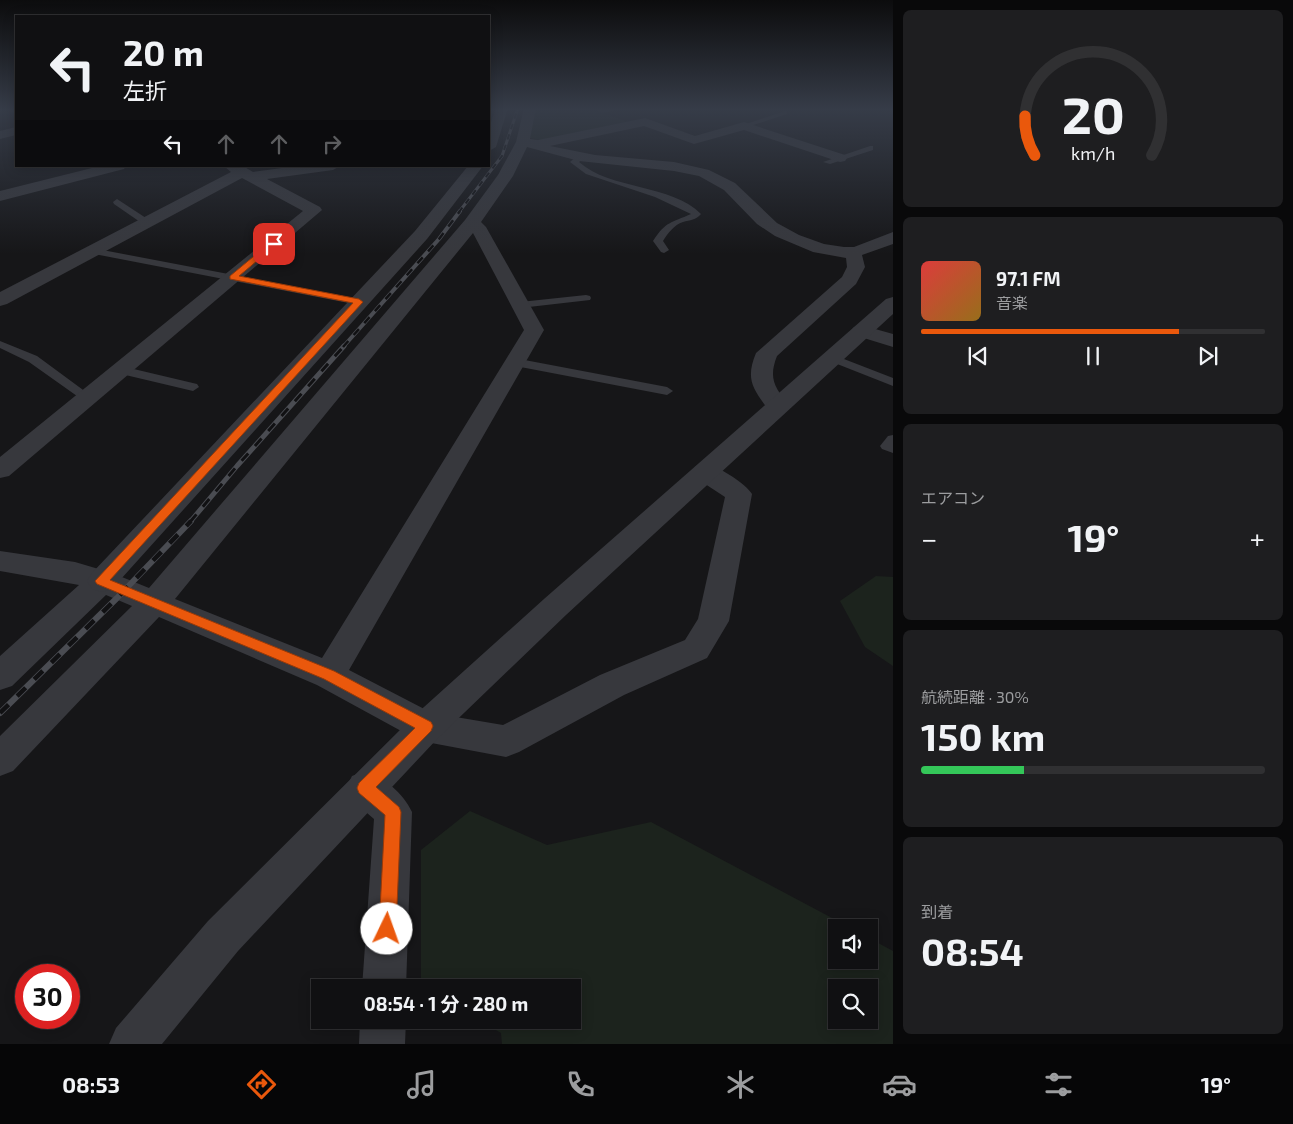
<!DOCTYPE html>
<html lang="ja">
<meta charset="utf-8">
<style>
:root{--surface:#101012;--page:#1e1e20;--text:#f1f3f6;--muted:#9c9d9f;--line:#303032;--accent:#ea580c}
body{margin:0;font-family:"Exo 2","Noto Sans JP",sans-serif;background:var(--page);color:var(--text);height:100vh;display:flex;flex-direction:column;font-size:19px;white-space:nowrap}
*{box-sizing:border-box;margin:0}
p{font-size:16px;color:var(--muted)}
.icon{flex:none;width:28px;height:28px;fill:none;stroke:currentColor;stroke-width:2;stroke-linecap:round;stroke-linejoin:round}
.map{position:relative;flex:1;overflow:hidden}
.details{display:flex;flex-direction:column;gap:10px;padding:10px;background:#09090a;width:400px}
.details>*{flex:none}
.top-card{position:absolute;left:15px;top:15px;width:475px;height:152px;border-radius:0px;box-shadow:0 2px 12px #0003,0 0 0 1px var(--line);background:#101012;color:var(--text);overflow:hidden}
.buttons{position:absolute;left:828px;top:919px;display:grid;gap:10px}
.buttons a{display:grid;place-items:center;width:50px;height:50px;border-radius:0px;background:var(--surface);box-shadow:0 2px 12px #0003,0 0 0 1px var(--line);font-size:25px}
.speed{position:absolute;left:15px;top:964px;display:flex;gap:10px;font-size:25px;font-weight:700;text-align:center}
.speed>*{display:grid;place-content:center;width:65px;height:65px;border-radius:50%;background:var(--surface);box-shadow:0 2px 12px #0003,0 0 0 1px var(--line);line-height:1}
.speed .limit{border:8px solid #d22;background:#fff;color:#111}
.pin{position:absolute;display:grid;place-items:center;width:42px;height:42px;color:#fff;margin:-21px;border-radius:10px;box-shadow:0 2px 8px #0006}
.me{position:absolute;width:55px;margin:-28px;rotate:3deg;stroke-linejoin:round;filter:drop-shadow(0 0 4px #0008)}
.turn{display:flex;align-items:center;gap:18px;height:105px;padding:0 25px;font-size:22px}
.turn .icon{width:65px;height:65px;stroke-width:2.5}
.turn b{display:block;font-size:35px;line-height:42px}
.lanes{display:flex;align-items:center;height:48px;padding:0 25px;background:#0003;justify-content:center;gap:25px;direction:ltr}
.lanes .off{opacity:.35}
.big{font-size:38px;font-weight:700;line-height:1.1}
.details .card{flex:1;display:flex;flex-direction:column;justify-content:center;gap:8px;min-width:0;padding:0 18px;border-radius:8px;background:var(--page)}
.details .dial{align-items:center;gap:0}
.dial svg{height:130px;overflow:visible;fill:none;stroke:var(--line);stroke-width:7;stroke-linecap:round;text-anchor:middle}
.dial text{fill:var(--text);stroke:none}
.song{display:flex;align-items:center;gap:15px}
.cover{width:60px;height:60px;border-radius:8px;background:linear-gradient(135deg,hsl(0 70% 55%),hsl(40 70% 35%))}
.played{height:5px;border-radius:2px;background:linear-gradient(90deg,var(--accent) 75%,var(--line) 75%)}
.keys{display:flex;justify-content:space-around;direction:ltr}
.heat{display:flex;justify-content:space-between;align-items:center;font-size:28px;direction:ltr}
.charge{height:8px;border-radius:4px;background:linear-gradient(90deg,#34c759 30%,var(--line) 0)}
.trip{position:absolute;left:311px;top:979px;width:270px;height:50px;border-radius:0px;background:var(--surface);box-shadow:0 2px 12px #0003,0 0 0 1px var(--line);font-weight:700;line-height:50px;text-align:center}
.menu{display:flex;height:80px;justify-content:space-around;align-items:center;background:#060607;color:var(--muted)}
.menu .icon{width:35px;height:35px}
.menu .selected{color:var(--accent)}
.menu b{font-size:22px;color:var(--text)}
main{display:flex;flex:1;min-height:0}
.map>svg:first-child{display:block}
</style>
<main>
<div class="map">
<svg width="893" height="1044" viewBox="0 0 893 1044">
<rect width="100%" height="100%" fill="#161618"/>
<g fill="#1c231d" fill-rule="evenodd">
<path d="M535,108H589L628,122L541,140L530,138Z"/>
<path d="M876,576L893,577V666L865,647L840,601Z"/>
<path d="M470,811L547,845L651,822L849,927L836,928V960H869V938L893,951V1044H502L501,1033L479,1020H572V988H424L421,986V850ZM836,988H869V1020H836Z"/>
</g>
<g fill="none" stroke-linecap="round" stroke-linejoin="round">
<g fill="#37383d" fill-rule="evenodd">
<path d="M9,108L16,110V115L9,110Z"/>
<path d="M591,108H613L616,110L603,113Z"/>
<path d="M785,111L787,112V114L744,128L740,126Z"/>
<path d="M870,146H873V150L830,164L823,162Z"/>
<path d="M577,156H583L584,158L579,162C610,190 672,184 701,214C696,220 690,220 683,222C674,225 668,233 663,241L669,250L664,253L661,252L653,241C666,221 671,223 691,214L655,197L586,174L570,162Z"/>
<path d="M117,199L149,220V224H143L114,204L113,202Z"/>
<path d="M92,248L359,299L364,302L359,305L89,253V249Z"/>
<path d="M586,295L590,296L591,298L590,300L520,308L515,305L520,302Z"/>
<path d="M0,341L37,356L94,398L92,401H84L29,362L0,348Z"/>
<path d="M831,354L893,378V386L827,360L825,358Z"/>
<path d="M514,358L667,387L673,391L667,395L510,365L508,362Z"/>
<path d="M121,366L197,384L199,387L193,391L117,373L115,370L117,367Z"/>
<path d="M893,435V453L882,449L880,446L888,436Z"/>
</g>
<g fill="#37383d" fill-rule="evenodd">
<path d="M496,108H508L496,147L489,151V128Z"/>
<path d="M524,108H536L530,139L538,140L645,118L695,136L744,122L845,155L847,158L845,161L840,162L744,130L694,144L644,126L550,146L595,155L674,162L709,170L735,183L777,223L799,235L824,244L844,247H854L893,232V244L862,255L865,267L856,284L777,356C768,379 775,387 789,406L785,411L777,413L769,411C753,388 745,380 756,353L842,277L847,267L846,258L813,252L775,236L757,224L724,190L699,176L674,171L579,161L527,147L513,176L481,222L486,227L544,330L349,670L432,713L503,725L600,675L685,640L698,619L725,497L696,478L692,472L696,466C700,465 704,464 708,465C720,467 746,484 752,494L729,621L707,658L624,695L519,752L506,757L426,742L414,738L317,685L159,617L13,771L0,776V736L132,606L106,595L12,686L0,690V656L79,585L0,571V551L75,562L112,573L149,588L465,220L498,175L516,142ZM473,233L524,330L322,658L175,599Z"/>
<path d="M16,127V135L0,139V131Z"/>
<path d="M100,166H126L124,169L0,201V191Z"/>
<path d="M224,166H243L253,172L297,166H340L333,170L267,179L320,207L322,210L9,476L0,478V457L303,211L242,178L7,304L0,306V292L231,172Z"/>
<path d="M861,325L893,334V347L854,335L851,331L854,327Z"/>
<path d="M365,771C385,778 403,793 412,812L406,988H362L374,819L352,800L346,788L352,776Z"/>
<path d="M360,1020H406L405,1044H359Z"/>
</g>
<g fill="#37383d" fill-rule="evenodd">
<path d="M468,166H483L427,239L112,589L102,592L92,589L87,581L92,573L415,231Z"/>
<path d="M893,297V314L566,615L438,738L238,951L162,1044H109L116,1028L208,921L414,716L544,599L886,299Z"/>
</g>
<defs>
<path id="rail-far3" d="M459,212L502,156L518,108"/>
<path id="rail-far2" d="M343,347L439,239L460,211"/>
<path id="rail-far1" d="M190,522L237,466L344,346"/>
<path id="rail" d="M0,713L117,598L191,521"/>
</defs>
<use href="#rail-far3" stroke="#4a4c52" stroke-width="3"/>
<use href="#rail-far2" stroke="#4a4c52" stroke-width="4"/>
<use href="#rail-far1" stroke="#4a4c52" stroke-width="5"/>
<use href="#rail" stroke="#4a4c52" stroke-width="6"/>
<use href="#rail-far3" stroke="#111113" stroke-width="2" stroke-dasharray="5.5" stroke-linecap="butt"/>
<use href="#rail-far2" stroke="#111113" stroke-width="2.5" stroke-dasharray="8" stroke-linecap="butt"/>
<use href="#rail-far1" stroke="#111113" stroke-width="3" stroke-dasharray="10" stroke-linecap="butt"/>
<use href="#rail" stroke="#111113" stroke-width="4.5" stroke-dasharray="12" stroke-linecap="butt"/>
</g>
<linearGradient id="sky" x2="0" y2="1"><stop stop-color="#0c0c0d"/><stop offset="0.43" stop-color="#363c48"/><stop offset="1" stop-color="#363c48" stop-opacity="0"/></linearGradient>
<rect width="893" height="254" fill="url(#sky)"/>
<path fill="#ea580c" stroke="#983908" d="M271,242L277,244L239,276L359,299L363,302L110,580L334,671L431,722L433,726L431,731L376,787L399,807L401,812L396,929L393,935L387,938L381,935L379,929L385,815L359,793L357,788L359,783L415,728L324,679L97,584L95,581L353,303L230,279V276Z"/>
</svg>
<div class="buttons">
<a><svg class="icon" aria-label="sound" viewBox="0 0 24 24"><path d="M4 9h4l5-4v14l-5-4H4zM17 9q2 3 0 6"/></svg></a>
<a><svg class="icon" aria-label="search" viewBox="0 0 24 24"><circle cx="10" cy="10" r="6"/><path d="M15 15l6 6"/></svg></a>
</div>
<div class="speed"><div class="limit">30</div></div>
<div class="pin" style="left:274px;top:244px;background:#d93025"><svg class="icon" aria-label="arrive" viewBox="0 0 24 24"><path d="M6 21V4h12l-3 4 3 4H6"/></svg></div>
<svg class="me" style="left:387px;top:929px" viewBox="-20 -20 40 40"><circle r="19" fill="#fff"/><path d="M0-13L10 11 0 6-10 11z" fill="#ea580c"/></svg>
<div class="trip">08:54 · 1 分 · 280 m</div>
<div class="top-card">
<div class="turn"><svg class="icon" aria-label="left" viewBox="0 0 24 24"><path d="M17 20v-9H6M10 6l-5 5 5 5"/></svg><div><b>20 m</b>左折</div></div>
<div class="lanes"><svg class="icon" aria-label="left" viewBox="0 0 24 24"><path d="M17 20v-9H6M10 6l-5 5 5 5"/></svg><svg class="icon off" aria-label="ahead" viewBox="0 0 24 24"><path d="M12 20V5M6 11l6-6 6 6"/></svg><svg class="icon off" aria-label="ahead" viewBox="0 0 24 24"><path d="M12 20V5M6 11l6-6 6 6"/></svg><svg class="icon off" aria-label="right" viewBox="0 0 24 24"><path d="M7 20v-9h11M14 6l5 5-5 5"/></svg></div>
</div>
</div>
<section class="details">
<div class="card dial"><svg viewBox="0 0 100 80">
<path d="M14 69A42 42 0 1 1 86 69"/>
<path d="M14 69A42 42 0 0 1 8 45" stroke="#ea580c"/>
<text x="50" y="56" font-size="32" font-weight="700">20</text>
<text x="50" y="72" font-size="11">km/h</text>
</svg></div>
<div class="card">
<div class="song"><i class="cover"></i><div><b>97.1 FM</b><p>音楽</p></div></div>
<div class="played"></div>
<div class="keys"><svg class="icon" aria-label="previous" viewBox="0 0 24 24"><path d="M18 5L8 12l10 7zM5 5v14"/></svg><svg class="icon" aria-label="pause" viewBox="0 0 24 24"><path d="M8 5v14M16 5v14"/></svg><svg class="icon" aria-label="next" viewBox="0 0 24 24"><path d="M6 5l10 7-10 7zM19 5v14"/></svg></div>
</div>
<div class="card"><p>エアコン</p>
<div class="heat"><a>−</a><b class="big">19°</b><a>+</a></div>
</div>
<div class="card"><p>航続距離 · 30%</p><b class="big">150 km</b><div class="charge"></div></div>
<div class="card"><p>到着</p><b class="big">08:54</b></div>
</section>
</main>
<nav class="menu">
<b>08:53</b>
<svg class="icon selected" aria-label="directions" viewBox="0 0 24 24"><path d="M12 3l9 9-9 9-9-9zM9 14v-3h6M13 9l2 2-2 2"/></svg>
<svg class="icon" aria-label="music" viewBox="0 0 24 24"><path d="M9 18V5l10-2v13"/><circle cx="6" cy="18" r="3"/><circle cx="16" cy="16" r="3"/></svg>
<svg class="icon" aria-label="phone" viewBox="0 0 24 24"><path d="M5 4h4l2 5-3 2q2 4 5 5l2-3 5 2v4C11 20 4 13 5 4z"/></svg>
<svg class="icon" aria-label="climate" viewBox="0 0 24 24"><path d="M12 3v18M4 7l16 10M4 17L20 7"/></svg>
<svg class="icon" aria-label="car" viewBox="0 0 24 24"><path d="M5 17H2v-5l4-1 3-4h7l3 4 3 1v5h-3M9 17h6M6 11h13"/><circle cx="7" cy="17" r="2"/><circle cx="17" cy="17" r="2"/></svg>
<svg class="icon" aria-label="filters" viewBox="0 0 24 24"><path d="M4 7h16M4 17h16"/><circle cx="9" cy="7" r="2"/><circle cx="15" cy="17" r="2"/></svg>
<b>19°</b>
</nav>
